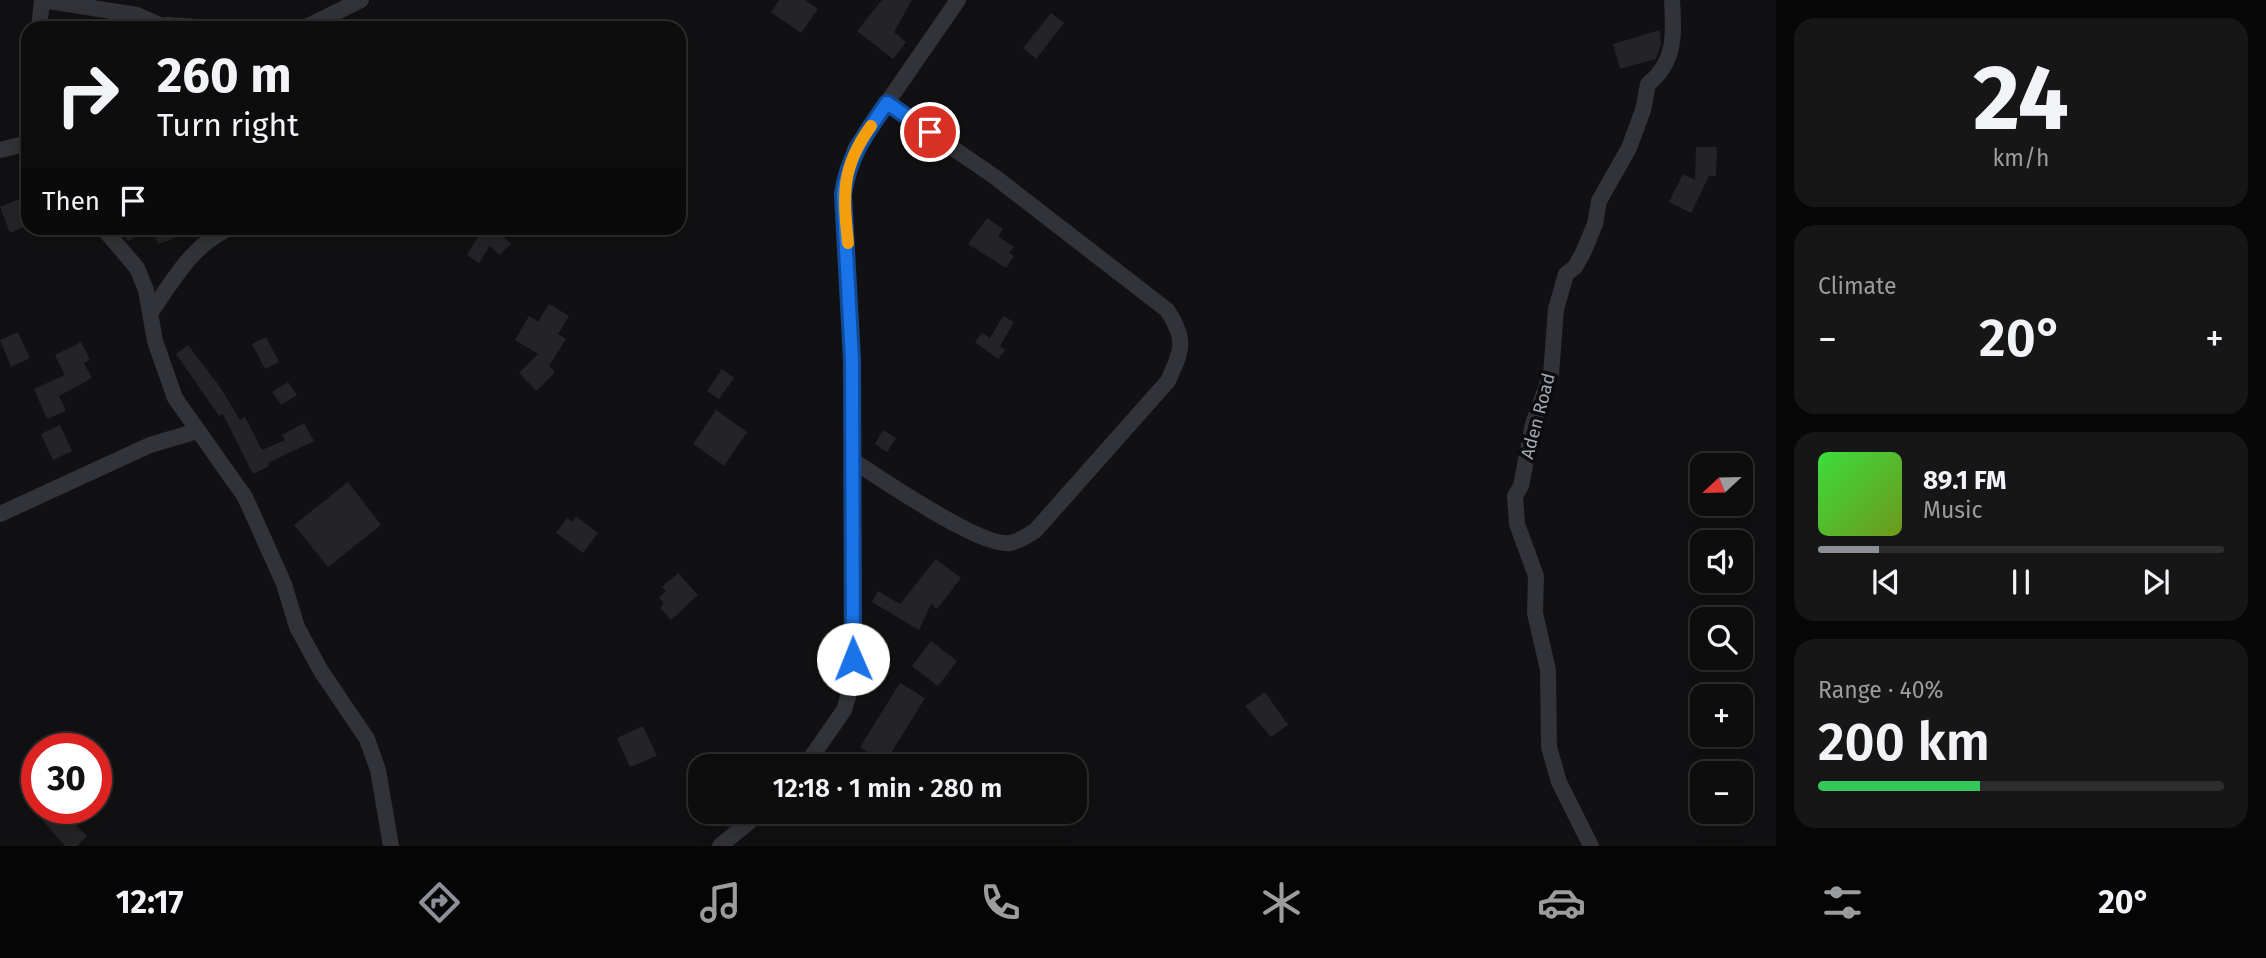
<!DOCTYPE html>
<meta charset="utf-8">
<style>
:root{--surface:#0d0d0e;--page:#161617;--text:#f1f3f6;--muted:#9a9c9e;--line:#2d2d2e;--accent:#8c9099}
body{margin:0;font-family:"Fira Sans",sans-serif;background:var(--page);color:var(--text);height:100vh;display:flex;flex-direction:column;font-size:26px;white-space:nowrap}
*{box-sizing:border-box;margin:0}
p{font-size:23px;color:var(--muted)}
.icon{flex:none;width:38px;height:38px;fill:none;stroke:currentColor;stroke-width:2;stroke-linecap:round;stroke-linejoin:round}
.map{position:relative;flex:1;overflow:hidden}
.sheet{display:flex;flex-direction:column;gap:18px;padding:18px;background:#070708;width:490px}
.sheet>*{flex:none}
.top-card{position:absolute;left:21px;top:21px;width:665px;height:214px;border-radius:21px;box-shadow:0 4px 18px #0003,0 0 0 2px var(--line);background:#0d0d0e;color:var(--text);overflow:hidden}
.needle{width:46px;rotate:248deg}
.tools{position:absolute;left:1690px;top:453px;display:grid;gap:14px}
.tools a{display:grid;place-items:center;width:63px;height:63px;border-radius:14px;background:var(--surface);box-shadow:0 4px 18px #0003,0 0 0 2px var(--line);font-size:35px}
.speed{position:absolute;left:21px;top:733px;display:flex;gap:14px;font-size:35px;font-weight:700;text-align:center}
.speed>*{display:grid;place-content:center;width:91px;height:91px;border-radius:50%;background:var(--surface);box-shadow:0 4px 18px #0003,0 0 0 2px var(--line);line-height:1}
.speed .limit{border:10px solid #d22;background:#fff;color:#111}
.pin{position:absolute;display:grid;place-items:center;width:60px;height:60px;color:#fff;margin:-30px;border:4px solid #fff;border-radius:50%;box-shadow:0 2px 7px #0007}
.me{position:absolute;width:77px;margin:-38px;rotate:359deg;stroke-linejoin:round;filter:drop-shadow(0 0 5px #0008)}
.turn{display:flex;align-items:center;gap:24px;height:147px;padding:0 21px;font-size:32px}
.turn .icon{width:91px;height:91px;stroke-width:2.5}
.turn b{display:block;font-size:49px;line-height:60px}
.then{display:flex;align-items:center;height:66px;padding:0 21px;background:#0003;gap:14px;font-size:26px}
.big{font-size:52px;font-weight:600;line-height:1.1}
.sheet .card{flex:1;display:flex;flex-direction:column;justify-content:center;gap:10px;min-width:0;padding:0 24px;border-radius:21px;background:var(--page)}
.sheet .dial{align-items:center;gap:0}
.dial b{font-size:91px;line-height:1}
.song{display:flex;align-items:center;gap:21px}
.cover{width:84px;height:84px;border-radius:10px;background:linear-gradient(135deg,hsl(120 70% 55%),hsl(80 70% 35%))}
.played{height:7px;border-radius:4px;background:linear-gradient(90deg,var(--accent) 15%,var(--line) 15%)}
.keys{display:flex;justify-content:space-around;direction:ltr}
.heat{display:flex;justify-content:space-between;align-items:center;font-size:38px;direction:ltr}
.charge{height:10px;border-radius:5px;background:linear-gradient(90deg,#34c759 40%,var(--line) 0)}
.trip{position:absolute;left:688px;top:754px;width:399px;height:70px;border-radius:21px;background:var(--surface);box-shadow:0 4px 18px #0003,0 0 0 2px var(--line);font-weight:600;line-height:70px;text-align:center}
.tab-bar{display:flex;height:112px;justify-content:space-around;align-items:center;background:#050506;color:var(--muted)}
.tab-bar .icon{width:49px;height:49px}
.tab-bar .current{color:var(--accent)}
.tab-bar b{font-size:32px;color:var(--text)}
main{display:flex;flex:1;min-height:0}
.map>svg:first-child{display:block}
</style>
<main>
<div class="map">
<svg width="1776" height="846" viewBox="0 0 1776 846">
<rect width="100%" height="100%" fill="#111113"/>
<g fill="#242427">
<path d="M779,0H805L818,9L801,33L771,12Z"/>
<path d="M882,0H912L894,32L906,42L893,59L857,31Z"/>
<path d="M1051,13L1064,23L1036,59L1023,48Z"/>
<path d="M1660,30L1661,44L1656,59L1620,69L1613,44Z"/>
<path d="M1696,147H1717L1716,176H1709L1691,213L1669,202L1683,174L1695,180Z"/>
<path d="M28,195V225L10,233L0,207Z"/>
<path d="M987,218L1003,229L998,236L1014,247L1009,253L1014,256L1006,268L968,244Z"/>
<path d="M118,228H200V229L158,244L152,228L128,241Z"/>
<path d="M490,228H494L511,244L499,255L490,246L479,263L467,255L479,235Z"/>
<path d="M549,304L569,316L558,334L566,339L549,366L555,372L537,391L519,373L538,354L515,340L529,316L538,322Z"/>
<path d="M1003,316L1014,322L1000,346L1005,350L998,359L975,342L982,333L990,338Z"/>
<path d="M18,332L30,358L11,367L0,340Z"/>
<path d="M266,337L279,362L265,369L252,344Z"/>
<path d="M81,342L90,360L84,363L92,378L59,396L66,411L47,419L34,389L65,375L55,355Z"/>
<path d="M188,345L220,387L240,420L245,417L262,450L285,440L282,435L304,423L314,441L268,463L269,466L253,474L223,414L219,416L176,354Z"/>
<path d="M722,369L734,378L719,399L707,391Z"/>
<path d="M288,382L297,395L281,405L272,392Z"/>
<path d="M716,410L747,432L724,466L693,444Z"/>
<path d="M60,425L72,451L53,460L41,434Z"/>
<path d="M883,430L896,438L887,452L875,444Z"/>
<path d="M348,482L381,525L328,567L294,525Z"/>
<path d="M576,516L598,533L583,553L556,533L567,518L572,522Z"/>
<path d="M936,559L961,578L937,609L931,604L919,630L872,602L878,591L900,604Z"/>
<path d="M678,573L698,595L671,620L660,608L664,603L659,598L666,591L662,587Z"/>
<path d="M931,641L957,661L938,686L912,666Z"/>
<path d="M900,683L925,698L885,763L860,747Z"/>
<path d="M1265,692L1288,725L1271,737L1245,706Z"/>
<path d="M643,726L657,756L630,767L617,738Z"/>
<path d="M37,786V808H59L87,836L77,846H65L23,798Z"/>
</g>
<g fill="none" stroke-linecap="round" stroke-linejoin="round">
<g stroke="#323338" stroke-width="16">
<path d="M166,25L216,28"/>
<path d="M39,28L42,0L137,15L167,28"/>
<path d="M304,28L361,0"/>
<path d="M0,150L28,143"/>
<path d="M103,228L137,268L146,290L155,341L175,398L245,497L284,584L297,627L321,671L367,739L378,770L391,846"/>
<path d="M151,312C174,279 192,245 230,228"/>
<path d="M852,460C880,478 981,548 1010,543C1018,542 1028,535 1035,531L1168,381C1182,350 1187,340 1167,310L995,177L887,103"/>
<path d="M0,514L150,445L197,431"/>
<path d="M805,766L844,710L854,677L852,360L843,195L855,149L958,0"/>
<path d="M720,846L761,812"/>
<path d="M1591,846L1559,782L1549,747L1548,670L1535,613L1536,576L1517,524L1515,496L1521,486L1533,424L1551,374L1556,309L1566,274L1575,267L1583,253L1595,224L1599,201L1629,148L1643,110L1648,84C1676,62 1674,34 1672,0"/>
</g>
</g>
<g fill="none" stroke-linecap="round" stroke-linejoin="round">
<defs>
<path id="route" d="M853,659L852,360L843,194C848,157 866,133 887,103L930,132"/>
</defs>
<use href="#route" stroke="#114b97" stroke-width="18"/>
<use href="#route" stroke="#1a73e8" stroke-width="12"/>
<path stroke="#f59e0b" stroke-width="12" d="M848,243C843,194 841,167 871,126"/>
</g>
<g text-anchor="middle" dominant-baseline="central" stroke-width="7" stroke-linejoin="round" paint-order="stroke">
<g font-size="18" fill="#a3a8b4" stroke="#0c0c0e">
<text transform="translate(1538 416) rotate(-75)">Aden Road</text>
</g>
</g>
</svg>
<div class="tools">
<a><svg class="needle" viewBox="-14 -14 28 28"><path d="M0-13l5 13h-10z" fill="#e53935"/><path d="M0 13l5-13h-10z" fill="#9a9c9e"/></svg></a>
<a><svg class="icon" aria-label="sound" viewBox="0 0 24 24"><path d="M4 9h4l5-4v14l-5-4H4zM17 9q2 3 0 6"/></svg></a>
<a><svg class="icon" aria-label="search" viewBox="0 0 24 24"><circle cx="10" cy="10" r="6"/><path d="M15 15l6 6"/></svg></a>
<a>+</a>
<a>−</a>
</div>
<div class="speed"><div class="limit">30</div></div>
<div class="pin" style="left:930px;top:132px;background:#d93025"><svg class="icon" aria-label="arrive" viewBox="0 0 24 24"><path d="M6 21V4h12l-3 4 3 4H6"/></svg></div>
<svg class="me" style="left:853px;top:659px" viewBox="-20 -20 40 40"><circle r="19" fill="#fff"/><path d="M0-13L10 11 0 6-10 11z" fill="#1a73e8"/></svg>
<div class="trip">12:18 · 1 min · 280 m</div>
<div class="top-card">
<div class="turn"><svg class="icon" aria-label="right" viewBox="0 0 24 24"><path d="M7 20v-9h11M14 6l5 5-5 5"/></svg><div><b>260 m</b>Turn right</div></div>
<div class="then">Then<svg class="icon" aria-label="arrive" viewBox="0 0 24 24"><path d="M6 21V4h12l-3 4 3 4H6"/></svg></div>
</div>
</div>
<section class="sheet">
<div class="card dial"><b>24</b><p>km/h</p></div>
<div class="card"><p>Climate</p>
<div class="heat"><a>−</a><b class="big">20°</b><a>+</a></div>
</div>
<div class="card">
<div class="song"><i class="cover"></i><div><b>89.1 FM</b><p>Music</p></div></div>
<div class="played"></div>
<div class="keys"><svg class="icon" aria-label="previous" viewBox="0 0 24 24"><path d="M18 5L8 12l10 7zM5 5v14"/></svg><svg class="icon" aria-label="pause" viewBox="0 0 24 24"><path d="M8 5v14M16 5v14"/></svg><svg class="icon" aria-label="next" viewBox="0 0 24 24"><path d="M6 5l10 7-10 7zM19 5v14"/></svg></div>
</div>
<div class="card"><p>Range · 40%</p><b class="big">200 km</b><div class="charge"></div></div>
</section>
</main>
<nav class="tab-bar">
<b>12:17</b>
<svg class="icon current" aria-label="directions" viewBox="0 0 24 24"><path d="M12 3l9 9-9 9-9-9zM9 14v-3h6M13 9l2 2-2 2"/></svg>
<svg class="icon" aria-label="music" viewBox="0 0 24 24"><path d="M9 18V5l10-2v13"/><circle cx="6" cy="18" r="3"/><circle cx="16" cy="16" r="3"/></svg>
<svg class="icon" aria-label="phone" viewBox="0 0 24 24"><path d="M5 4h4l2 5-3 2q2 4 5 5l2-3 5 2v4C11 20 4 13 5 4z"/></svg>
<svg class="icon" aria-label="climate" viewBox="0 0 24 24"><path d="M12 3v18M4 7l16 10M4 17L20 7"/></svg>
<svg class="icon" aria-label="car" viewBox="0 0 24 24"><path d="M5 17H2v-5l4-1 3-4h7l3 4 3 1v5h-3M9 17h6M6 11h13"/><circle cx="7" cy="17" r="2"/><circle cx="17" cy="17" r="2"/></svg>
<svg class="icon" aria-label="filters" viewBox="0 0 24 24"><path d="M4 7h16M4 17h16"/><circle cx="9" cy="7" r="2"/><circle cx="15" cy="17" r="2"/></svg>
<b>20°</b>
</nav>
